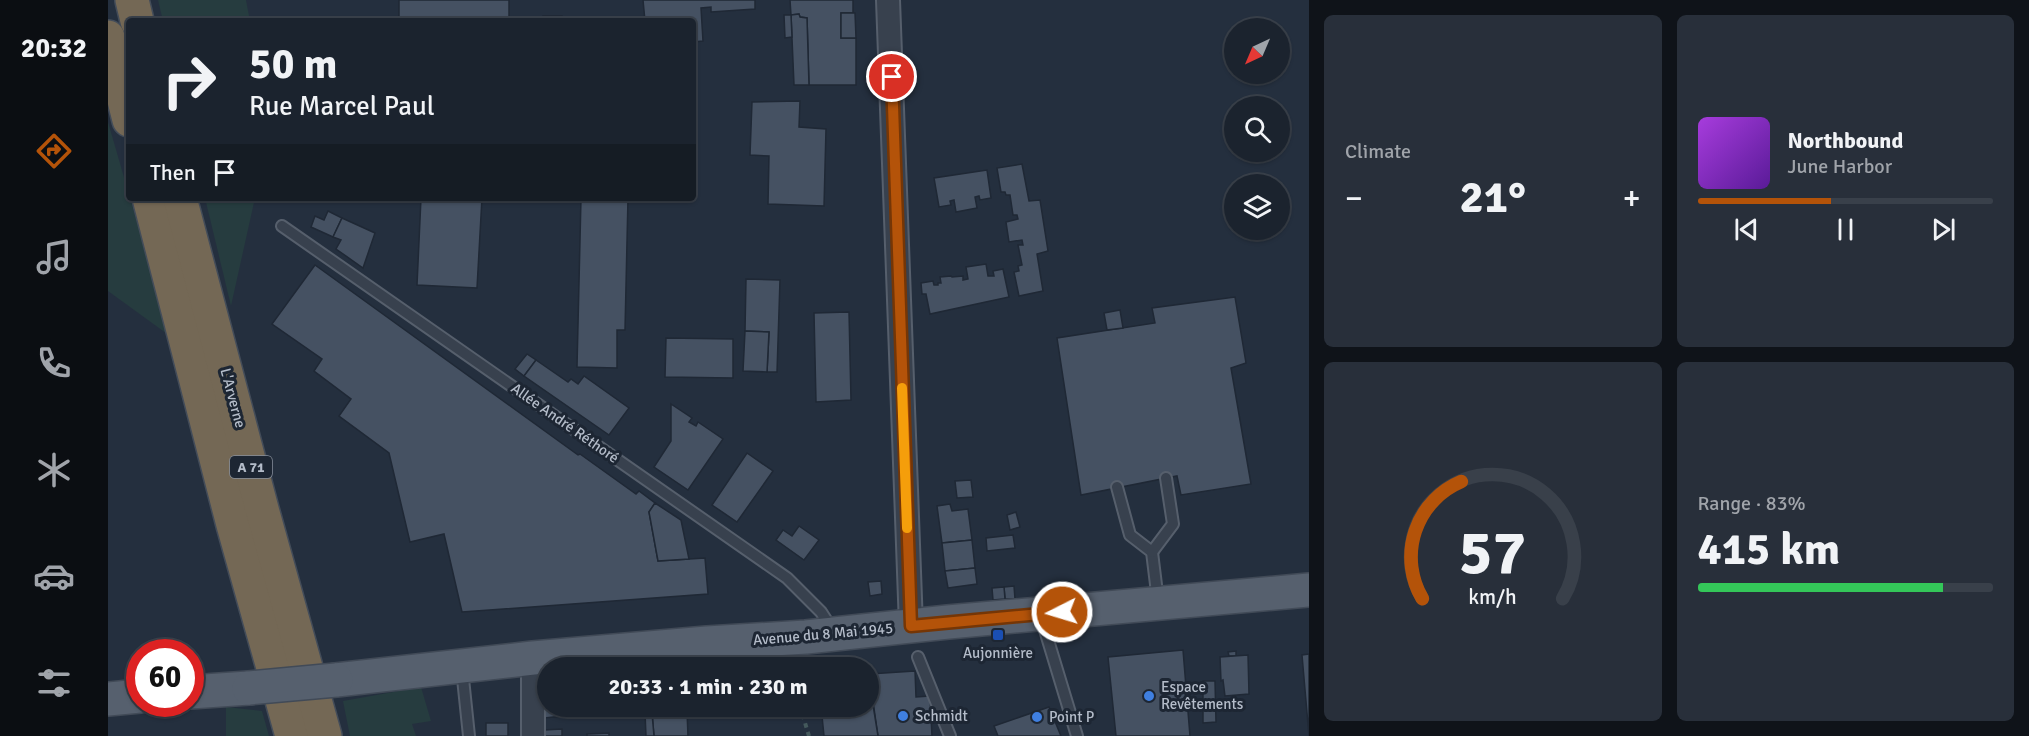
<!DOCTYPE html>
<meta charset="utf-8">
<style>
:root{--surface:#1b232e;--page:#282f3a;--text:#f1f3f6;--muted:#a0a4aa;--line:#39404a;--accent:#b45309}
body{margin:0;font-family:Signika,sans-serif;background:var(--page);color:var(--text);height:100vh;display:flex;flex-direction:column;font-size:22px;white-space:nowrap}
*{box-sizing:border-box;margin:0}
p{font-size:20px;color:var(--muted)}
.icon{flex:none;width:33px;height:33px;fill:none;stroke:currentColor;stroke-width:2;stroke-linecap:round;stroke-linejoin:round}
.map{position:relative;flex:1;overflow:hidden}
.details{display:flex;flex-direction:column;gap:15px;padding:15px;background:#0f1319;width:720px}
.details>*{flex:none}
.banner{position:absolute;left:18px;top:18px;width:570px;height:183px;border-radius:6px;box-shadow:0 2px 4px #0004,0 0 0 2px var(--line);background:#1b232e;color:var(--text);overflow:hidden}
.needle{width:39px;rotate:224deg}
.tools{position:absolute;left:1116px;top:18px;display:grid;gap:12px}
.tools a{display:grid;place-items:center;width:66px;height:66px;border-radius:50%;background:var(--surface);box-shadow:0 2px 4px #0004,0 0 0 2px var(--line);font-size:30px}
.speed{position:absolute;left:18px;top:639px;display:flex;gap:12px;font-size:30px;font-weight:700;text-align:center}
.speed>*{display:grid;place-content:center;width:78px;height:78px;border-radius:50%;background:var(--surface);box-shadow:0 2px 4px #0004,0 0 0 2px var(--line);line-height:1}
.speed .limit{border:9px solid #d22;background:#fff;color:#111}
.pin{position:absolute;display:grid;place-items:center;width:51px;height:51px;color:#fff;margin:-26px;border:3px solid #fff;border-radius:50%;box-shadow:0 2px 6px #0007}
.me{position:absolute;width:66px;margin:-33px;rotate:265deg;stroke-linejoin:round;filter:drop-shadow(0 0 4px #0008)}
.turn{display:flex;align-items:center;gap:21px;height:126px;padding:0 24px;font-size:27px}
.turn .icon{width:78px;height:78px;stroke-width:2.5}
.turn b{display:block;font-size:42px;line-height:51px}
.then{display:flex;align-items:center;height:57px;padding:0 24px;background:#0003;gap:12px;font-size:22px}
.big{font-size:45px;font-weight:800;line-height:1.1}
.details .widget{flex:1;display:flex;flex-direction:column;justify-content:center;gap:9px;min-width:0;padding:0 21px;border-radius:9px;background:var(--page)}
.details .dial{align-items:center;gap:0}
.dial svg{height:156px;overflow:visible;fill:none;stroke:var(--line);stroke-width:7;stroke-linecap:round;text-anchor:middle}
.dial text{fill:var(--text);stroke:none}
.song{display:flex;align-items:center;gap:18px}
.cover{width:72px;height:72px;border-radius:9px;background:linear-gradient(135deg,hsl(280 70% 55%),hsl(270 70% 35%))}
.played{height:6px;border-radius:3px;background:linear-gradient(90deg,var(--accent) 45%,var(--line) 45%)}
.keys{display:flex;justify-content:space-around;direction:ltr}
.heat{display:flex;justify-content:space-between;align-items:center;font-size:33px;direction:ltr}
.charge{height:9px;border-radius:4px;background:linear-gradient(90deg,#34c759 83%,var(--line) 0)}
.details .tiles{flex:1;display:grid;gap:15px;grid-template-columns:repeat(2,1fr)}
.trip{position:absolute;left:429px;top:657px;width:342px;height:60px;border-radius:30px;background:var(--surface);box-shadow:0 2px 4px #0004,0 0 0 2px var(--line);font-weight:800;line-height:60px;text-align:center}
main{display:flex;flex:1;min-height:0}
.tab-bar{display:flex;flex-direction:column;width:108px;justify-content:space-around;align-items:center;background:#0b0e12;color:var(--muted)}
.tab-bar .icon{width:42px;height:42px}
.tab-bar .on{color:var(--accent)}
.tab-bar b{font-size:27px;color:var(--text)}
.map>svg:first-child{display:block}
</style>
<main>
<nav class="tab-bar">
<b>20:32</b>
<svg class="icon on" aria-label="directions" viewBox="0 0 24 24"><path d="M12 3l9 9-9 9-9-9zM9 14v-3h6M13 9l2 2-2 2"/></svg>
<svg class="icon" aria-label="music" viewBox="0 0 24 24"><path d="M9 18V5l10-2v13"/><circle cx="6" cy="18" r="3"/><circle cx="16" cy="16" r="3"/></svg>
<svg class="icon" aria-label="phone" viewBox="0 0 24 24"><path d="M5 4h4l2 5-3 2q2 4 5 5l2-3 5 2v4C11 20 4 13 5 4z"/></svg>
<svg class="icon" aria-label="climate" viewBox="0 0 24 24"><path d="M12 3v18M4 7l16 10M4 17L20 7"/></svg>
<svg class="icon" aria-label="car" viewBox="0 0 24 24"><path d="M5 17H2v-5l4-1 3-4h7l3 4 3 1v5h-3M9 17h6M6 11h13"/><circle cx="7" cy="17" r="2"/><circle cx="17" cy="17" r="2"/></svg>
<svg class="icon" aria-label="filters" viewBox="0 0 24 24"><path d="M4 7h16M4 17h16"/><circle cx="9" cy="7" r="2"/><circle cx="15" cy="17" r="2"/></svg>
</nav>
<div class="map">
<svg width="1201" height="736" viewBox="0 0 1201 736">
<rect width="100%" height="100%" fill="#242f3e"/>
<g fill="#263c3f">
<path d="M50,0H138L142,21H55Z"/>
<path d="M0,122L62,336L0,291Z"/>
<path d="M97,198H147L123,306Z"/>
<path d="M313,687L323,721L304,724L308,736H242L235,701Z"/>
<path d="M118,707L154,711L161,736H118Z"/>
</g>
<g fill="#455162" stroke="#1f2835" stroke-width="1.5">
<rect x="291" y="0" width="110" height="21"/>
<path d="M535,0H647V9L603,12V7L593,8L595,41L585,42V21H537Z"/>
<path d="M682,0H745V13H733V38H748V85H701L699,18L692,17L691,14L683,15Z"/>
<path d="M733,13H747L748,38H733Z"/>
<path d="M691,14L692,17L699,18L701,85H686L683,15Z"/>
<path d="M676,15H683L684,37L677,38Z"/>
<rect x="435" y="16" width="19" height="5"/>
<path d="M692,101L691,127L718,129L716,206L660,204L661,156L642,155L644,102Z"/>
<path d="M914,164L921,201L932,200L940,251L929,254L935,291L911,296L906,272L911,271L910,266L914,265L910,245H915L914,240L901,242L898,222L910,219L909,215H905L902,195H898L897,192H893L889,168Z"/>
<path d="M879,170L883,198L872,200L871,196L867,197L869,208L848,212L846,200L842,201L843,205L831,207L826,178Z"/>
<path d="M313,198H374L369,288L309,285Z"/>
<path d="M473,198H520L517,330H509V368L469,367Z"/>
<path d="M220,211L234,218L225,237L203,227L207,216L216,220Z"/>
<path d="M234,218L267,233L255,268L228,249L233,240L225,237Z"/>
<path d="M878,264L880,276H886L885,271L895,269L901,297L822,314L818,294H814L813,283L825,281L826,285H830V283H833L832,277L843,276L844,277L855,276V280L860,279L858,267Z"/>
<path d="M207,265L470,455L472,454L528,494L531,491L547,503L541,512L550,561L597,558L600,594L354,612L336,534L302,542L281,453L231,416L243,399L206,371L214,359L164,324Z"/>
<path d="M638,279L672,280L669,372H659L661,332L637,331Z"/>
<path d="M1127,297L1138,363L1123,368L1143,484L1073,495L1069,476L973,495L949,338L1047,323L1044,308Z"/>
<path d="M1012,310L1015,328L999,330L996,313Z"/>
<path d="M741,312L743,400L708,402L706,313Z"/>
<path d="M637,331L661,332L659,372L635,371Z"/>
<path d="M558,338L625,339V378L557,377Z"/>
<path d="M419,354L428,360L416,376L407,369Z"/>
<path d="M428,360L460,382L463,379L470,384L476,376L521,408L501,435L416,376Z"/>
<path d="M563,404L584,418L581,422L588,426L590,422L615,439L580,490L546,467L563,441Z"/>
<path d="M639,453L665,471L629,522L604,505Z"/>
<path d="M863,480L865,497L849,498L847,481Z"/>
<path d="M547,503L573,520L581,559L550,561L541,512Z"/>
<path d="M842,504L844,511L860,509L864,540L834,543L829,506Z"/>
<path d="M908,512L912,527L902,530L899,515Z"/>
<path d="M691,526L711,540L696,560L668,540L675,530L684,536Z"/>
<path d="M905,535L907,548L879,551L878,538Z"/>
<path d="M864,540L867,568L837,571L834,543Z"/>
<path d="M867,568L869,584L840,588L837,571Z"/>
<path d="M773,581L774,594L762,596L760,582Z"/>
<path d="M906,586L907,599H897L896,587Z"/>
<path d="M896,587L897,599L885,600L884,588Z"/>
<path d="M1075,650L1082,736H1008L1000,657Z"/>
<path d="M1128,651V656H1121L1120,652Z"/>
<path d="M1201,654V736L1194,655Z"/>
<path d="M1140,655L1141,694L1117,696L1115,680L1113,681L1112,657Z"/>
<path d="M807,671L808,697L822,696L824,736H770L761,674Z"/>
<path d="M760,674L770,736H716L713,706H760Z"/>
<path d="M1095,681H1107L1108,722L1095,723Z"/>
<path d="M437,690H440V706H454L455,716L436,718Z"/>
<path d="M454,706H467V716H455Z"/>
<path d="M467,706H483V715L467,716Z"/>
<path d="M483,706H510V713L483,715Z"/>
<path d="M578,706L579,711L544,713L543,707Z"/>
<path d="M537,707H543L544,713H537Z"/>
<path d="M941,707L953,736H890L886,726Z"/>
<path d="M579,711L580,736H546L544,713Z"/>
<path d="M537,713H544L546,736H538Z"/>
<rect x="378" y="723" width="22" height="13"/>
<path d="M454,729V736H436V730Z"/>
<path d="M501,733V736H479V734Z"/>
</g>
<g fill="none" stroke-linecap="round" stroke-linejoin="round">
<defs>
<g id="lane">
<path d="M174,226L679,578L713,612L724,629"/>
<path d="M1009,487L1022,535L1044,552L1050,601"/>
<path d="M1044,552L1065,524L1058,478"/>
<path d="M933,617L969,736"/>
<path d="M810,657L842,736"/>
<path d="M354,669L361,736"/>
</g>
<g id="street">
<path d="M780,0L803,626"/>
<path d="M425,736V658"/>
</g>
<g id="primary">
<path d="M228,680L425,658L599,643L698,637L840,622L1201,590"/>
<path d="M82,692L141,688"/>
<path d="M0,699L32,696"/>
</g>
<g id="highway">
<path d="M24,0L29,21"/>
<path d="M0,37L21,120"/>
<path d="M41,198L125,525L184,736"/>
<path d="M72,198L154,509L217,736"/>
</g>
</defs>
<use href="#lane" stroke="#565f6c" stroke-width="14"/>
<use href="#street" stroke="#565f6c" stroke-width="26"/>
<use href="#primary" stroke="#414a57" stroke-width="36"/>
<use href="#highway" stroke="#434c59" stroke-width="36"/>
<path stroke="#44595c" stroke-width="4" stroke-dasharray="4.5 4.5" stroke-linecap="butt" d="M692,706L701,736"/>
<use href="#lane" stroke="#38414e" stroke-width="10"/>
<use href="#street" stroke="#38414e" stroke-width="22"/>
<use href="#primary" stroke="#56606e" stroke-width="33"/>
<use href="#highway" stroke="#746855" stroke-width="33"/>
<defs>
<path id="primary-bridge" d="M141,688L228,680"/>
</defs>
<use href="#primary-bridge" stroke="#414a57" stroke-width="36" stroke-linecap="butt"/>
<use href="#primary-bridge" stroke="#56606e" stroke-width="33"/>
</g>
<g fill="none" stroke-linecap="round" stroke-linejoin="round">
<defs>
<path id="route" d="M784,77L803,626L954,612"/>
</defs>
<use href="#route" stroke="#753606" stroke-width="15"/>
<use href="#route" stroke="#b45309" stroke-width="10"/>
<path stroke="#f59e0b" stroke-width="10" d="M794,388L799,528"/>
</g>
<rect fill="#1a4fb4" stroke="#1d2633" stroke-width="2" x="884" y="629" width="12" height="12" rx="3"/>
<g fill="#3f7fe0" stroke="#1d2633" stroke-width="2">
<circle cx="1041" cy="696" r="6"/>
<circle cx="795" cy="716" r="6"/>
<circle cx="929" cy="717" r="6"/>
</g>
<g text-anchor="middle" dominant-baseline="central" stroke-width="6" stroke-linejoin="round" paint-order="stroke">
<rect fill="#1d2633" stroke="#878f9c" stroke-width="1.5" x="122" y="456" width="42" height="22" rx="4.5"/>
<g font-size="14" font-weight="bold" fill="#b4bcc9">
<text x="143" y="467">A 71</text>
</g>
<g font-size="15" fill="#b4bcc9" stroke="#1d2633">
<text transform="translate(125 398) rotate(75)">L'Arverne</text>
<text transform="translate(457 423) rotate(35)">Allée André Réthoré</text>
<text transform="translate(715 634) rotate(-5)">Avenue du 8 Mai 1945</text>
</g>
<g font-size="15" fill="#b4bcc9" stroke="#1d2633" text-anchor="start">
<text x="890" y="653" text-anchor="middle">Aujonnière</text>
<text x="1053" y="687">Espace<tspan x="1053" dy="17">Revêtements</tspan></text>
<text x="807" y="716">Schmidt</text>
<text x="941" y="717">Point P</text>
</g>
</g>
</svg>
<div class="tools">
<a><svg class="needle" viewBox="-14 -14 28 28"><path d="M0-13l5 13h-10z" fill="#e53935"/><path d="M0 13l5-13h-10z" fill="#a0a4aa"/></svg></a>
<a><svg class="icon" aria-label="search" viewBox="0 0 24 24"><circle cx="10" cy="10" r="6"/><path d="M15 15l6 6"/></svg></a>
<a><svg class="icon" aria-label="layers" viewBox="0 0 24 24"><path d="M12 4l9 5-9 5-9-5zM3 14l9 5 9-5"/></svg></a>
</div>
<div class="speed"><div class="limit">60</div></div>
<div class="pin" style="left:784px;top:77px;background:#d93025"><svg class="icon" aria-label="arrive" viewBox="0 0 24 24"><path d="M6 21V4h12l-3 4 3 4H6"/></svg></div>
<svg class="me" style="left:954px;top:612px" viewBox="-20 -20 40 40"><circle r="17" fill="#b45309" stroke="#fff" stroke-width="3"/><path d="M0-11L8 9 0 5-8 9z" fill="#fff"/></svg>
<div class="trip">20:33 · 1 min · 230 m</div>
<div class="banner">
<div class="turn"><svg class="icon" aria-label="right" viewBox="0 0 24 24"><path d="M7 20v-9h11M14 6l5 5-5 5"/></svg><div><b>50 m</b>Rue Marcel Paul</div></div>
<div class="then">Then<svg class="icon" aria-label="arrive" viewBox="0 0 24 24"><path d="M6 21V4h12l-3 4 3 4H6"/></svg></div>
</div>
</div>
<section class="details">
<div class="tiles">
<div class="widget"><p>Climate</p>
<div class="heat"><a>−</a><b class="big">21°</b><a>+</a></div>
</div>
<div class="widget">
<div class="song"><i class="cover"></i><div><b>Northbound</b><p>June Harbor</p></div></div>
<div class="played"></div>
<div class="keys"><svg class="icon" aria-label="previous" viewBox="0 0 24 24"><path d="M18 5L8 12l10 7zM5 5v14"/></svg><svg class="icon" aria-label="pause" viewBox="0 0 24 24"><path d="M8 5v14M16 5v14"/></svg><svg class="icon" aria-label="next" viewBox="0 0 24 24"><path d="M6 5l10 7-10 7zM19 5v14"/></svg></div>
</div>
<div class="widget dial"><svg viewBox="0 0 100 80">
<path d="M14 69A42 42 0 1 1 86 69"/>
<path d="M14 69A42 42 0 0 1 34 9" stroke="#b45309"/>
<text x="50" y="56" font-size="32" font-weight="700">57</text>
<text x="50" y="72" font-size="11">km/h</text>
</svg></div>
<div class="widget"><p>Range · 83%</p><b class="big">415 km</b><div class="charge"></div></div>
</div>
</section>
</main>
